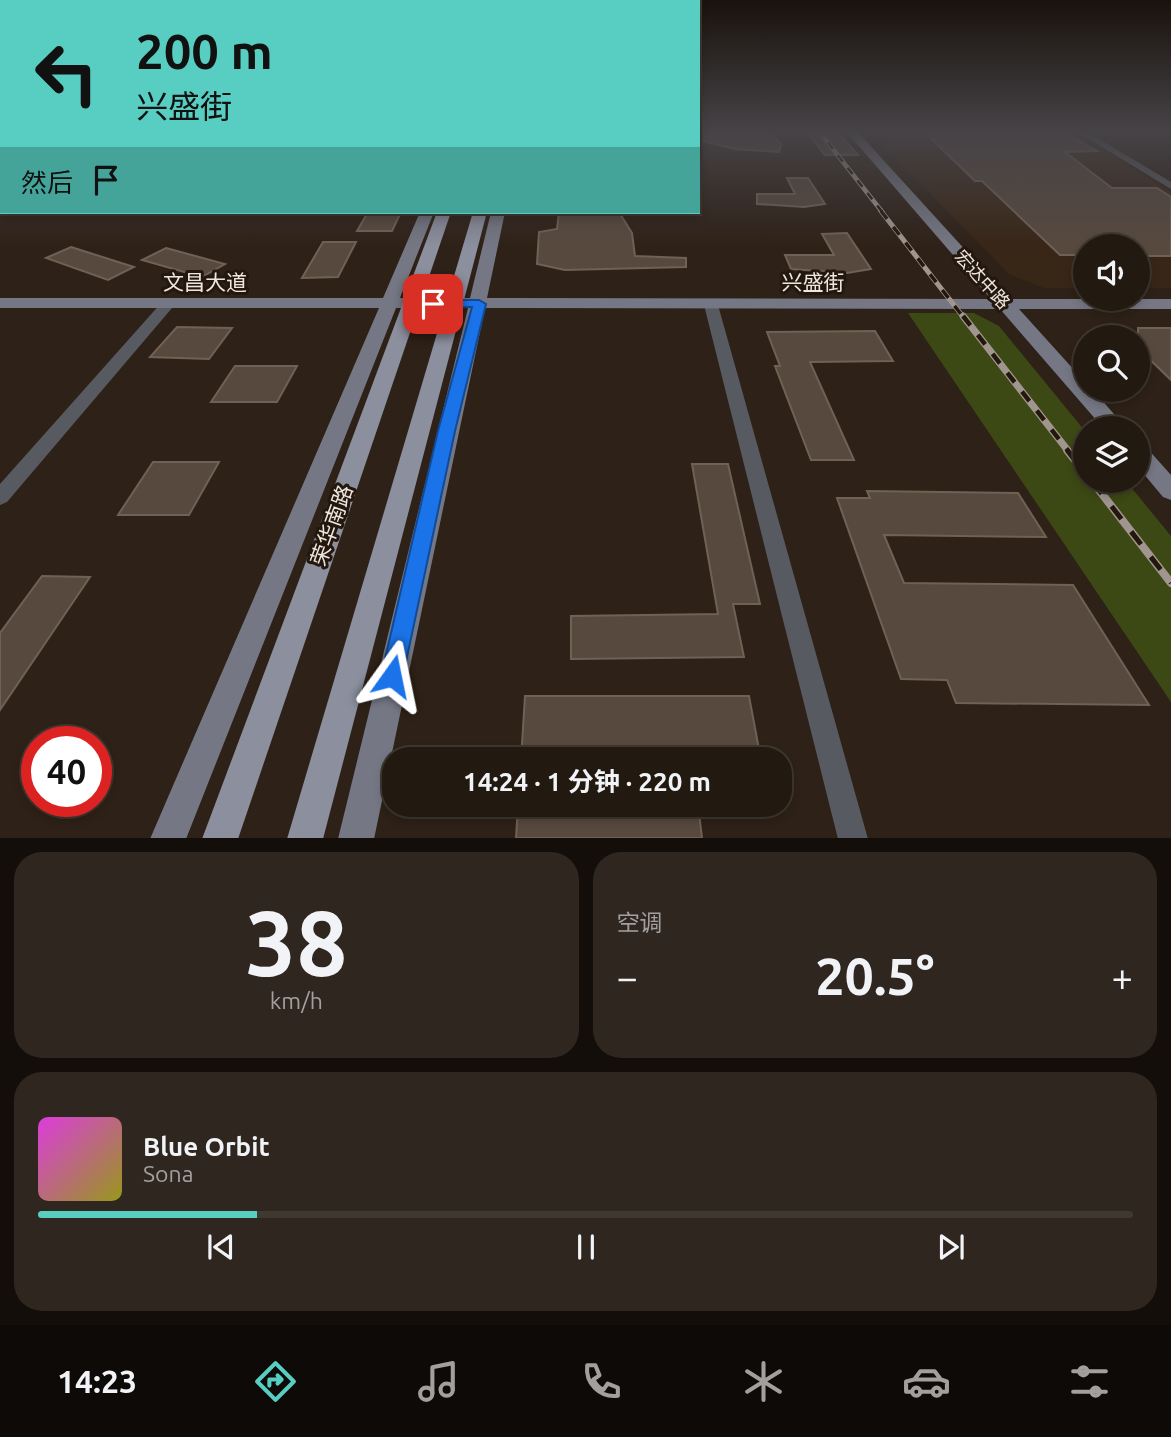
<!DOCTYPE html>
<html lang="zh">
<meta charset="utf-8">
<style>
:root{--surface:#221911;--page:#2e261f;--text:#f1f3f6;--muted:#a2a09f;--line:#3f3831;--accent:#57cec1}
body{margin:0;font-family:Ubuntu,"Noto Sans SC",sans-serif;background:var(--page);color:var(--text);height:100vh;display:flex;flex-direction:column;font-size:26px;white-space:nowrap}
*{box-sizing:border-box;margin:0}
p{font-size:23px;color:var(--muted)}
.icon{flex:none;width:38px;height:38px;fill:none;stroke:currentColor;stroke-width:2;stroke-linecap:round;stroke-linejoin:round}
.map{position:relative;height:838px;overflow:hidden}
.details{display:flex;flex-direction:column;gap:14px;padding:14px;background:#130e09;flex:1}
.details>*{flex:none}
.banner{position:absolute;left:0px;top:0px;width:700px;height:214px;box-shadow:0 4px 10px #0003,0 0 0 2px var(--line);background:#57cec1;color:#111;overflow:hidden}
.fabs{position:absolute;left:1073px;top:234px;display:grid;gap:14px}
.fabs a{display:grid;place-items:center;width:77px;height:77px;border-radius:50%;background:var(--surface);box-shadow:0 4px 10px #0003,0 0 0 2px var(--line);font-size:35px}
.speed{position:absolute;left:21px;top:726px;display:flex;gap:14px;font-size:35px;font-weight:700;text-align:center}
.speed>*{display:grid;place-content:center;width:91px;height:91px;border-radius:50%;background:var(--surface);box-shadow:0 4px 10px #0003,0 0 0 2px var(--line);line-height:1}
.speed .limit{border:10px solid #d22;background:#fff;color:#111}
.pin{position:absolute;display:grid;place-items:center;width:60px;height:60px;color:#fff;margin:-30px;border-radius:14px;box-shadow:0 4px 10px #0006}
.me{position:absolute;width:77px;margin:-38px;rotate:12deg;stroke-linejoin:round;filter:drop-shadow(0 0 5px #0008)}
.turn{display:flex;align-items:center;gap:24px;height:147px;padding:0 21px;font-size:32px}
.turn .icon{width:91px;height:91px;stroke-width:2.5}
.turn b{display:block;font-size:49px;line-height:60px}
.then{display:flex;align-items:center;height:66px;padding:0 21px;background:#0003;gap:14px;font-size:26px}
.big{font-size:52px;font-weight:700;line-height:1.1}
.details .tile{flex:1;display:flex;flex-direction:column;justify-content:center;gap:10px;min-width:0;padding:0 24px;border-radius:28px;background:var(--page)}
.details .dial{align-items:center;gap:0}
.dial b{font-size:91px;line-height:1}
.song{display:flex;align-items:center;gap:21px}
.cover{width:84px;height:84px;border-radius:10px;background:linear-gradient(135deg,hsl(300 70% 55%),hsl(60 70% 35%))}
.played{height:7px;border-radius:4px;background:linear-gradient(90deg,var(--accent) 20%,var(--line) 20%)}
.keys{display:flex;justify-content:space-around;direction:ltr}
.heat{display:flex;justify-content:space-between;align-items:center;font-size:38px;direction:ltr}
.details .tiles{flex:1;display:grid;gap:14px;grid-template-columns:1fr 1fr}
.tile:last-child{grid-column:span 2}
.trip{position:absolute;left:382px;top:747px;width:410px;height:70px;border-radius:28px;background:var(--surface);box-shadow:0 4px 10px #0003,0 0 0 2px var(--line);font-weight:700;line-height:70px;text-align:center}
.tab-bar{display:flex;height:112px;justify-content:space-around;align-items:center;background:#0e0a07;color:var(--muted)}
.tab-bar .icon{width:49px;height:49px}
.tab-bar .selected{color:var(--accent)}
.tab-bar b{font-size:32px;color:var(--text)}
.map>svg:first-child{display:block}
</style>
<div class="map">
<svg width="1171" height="839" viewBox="0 0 1171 839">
<rect width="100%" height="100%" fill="#2e2117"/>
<path fill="#382617" d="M868,130H1070L1171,192V288H1138V247H1085V288H1044L1010,275Z"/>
<path fill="#3c4914" d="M908,313H974L999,326L1085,431V481H1126L1171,536V702Z"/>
<g fill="#57493e" stroke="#706155" stroke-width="2">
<path d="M698,130H769L781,144L779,152L735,149L698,140Z"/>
<path d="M805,130H836L858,155H825Z"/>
<path d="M922,130H1060L1097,151L1065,152L1112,188H1157L1171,197V256H1138V247H1085V255H1060L982,181H975Z"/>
<path d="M787,178H808L825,204L804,207L757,204V194H795Z"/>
<path d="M368,212H401L392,231H357Z"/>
<path d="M559,212H619L632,233L635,256L686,258V267L565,270L537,264L539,232L557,229Z"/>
<path d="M847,233L871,269L847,273L791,269L785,255H834L822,234Z"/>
<path d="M323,242H356L338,277L302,278Z"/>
<path d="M71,247L134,267L108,280L46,258Z"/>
<path d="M166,248L225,264L202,277L142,260Z"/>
<path d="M177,327L232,328L209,359L150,357Z"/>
<path d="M1138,328H1171V380L1138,348Z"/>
<path d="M875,331L893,361L810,362L854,460H811L775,366H780L767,332Z"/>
<path d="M235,366H297L277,402H211Z"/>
<path d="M153,462H219L189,515H118Z"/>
<path d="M692,464H728L760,604H733L744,657L571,659V616L718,614Z"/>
<path d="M867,491L1018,493L1046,537L884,535L904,583L1073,585L1149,705L956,703L947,680L901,679L837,498H870Z"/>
<path d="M42,576L90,577L0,710V633Z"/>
<path d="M525,696H749L761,760H521Z"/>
<path d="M518,805H698L702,838H516Z"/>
</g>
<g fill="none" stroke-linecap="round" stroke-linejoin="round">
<g fill="#585a61" fill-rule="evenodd">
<path d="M1074,130H1084L1171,182V189Z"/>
<path d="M167,301L174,305L172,308L7,502L0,505V484L162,302Z"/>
<path d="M711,301L718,305L868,839H838L704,305Z"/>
</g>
<g fill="#757884" fill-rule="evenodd">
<path d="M845,130H856L1010,299H1171V309H1019L1085,382V390H1093L1127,429H1104L1000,309L485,308L374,839H338L468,308H396L186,839H150L379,308H0V298H383L420,212H434L400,298H470L491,212H505L487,298L991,299Z"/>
<path d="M1138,445L1146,447L1171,475V500L1163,497L1138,467Z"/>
</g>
<g fill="#8c8f9e" fill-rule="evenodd">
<path d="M437,212H451L238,839H202Z"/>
<path d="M473,212H487L323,839H287Z"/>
</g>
<defs>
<path id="rail-far3" d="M818,130L883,213"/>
<path id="rail-far2" d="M881,211L964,318"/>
<path id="rail-far1" d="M963,316L1069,452"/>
<g id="rail">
<path d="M1067,450L1085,473"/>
<path d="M1092,481L1171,583"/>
</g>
</defs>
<use href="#rail-far3" stroke="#a1968f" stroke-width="4.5"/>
<use href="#rail-far2" stroke="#a1968f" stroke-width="5"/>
<use href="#rail-far1" stroke="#a1968f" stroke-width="7"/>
<use href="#rail" stroke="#a1968f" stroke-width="8"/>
<use href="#rail-far3" stroke="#24180e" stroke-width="2.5" stroke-dasharray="8" stroke-linecap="butt"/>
<use href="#rail-far2" stroke="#24180e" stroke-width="3.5" stroke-dasharray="10" stroke-linecap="butt"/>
<use href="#rail-far1" stroke="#24180e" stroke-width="4.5" stroke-dasharray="12" stroke-linecap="butt"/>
<use href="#rail" stroke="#24180e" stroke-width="5" stroke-dasharray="16" stroke-linecap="butt"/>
</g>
<linearGradient id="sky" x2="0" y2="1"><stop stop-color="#19120d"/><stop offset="0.53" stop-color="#464347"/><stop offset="1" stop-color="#464347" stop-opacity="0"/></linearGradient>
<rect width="1171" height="247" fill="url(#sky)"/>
<path fill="#1a73e8" stroke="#114b97" stroke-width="2" d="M433,300H479L486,304L455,431L403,676L400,683L392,686L384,683L381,676L438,431L472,307H428V301Z"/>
<g text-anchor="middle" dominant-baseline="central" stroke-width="6" stroke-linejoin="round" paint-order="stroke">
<g font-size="18" fill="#efe6e0" stroke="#24180e">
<text transform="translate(983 279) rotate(48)">宏达中路</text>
</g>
<g font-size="21" fill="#efe6e0" stroke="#24180e">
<text x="205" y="282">文昌大道</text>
<text x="813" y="282">兴盛街</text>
<text transform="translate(331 525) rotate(-70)">荣华南路</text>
</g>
</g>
</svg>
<div class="fabs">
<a><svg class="icon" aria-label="sound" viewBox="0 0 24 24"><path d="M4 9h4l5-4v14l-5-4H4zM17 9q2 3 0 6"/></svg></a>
<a><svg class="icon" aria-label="search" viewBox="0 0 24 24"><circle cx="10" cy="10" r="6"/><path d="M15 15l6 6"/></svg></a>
<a><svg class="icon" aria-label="layers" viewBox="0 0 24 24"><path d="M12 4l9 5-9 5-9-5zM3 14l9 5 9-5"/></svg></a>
</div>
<div class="speed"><div class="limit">40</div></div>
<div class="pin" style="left:433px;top:304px;background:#d93025"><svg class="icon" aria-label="arrive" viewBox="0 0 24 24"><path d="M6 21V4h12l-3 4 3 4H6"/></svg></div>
<svg class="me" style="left:392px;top:676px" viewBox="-20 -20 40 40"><path d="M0-17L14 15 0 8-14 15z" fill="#1a73e8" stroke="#fff" stroke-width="4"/></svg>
<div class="trip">14:24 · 1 分钟 · 220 m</div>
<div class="banner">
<div class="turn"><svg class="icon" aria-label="left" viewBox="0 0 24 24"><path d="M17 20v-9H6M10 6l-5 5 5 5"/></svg><div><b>200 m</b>兴盛街</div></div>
<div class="then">然后<svg class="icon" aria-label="arrive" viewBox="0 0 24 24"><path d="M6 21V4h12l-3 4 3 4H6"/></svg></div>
</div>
</div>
<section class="details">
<div class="tiles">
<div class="tile dial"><b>38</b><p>km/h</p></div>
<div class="tile"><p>空调</p>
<div class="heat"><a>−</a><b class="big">20.5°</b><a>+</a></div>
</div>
<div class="tile">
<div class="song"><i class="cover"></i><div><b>Blue Orbit</b><p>Sona</p></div></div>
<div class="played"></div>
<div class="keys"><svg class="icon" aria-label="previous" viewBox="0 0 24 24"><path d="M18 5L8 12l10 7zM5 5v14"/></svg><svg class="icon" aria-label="pause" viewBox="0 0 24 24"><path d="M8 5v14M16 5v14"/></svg><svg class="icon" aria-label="next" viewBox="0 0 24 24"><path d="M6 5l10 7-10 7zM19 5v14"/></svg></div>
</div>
</div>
</section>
<nav class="tab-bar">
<b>14:23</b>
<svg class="icon selected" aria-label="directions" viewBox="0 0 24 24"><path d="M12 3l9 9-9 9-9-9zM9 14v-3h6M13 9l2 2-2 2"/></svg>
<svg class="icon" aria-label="music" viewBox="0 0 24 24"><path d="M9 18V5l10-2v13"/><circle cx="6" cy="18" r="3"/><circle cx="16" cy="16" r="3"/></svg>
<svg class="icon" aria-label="phone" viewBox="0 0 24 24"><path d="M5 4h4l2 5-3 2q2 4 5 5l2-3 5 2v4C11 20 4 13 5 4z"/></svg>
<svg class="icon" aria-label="climate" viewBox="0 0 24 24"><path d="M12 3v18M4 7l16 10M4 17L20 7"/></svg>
<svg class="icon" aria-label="car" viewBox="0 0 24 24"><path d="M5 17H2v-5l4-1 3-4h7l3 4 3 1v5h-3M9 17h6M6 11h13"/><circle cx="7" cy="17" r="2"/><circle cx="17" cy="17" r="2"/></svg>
<svg class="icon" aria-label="filters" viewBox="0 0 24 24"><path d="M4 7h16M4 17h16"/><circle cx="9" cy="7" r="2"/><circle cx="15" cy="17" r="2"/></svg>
</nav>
